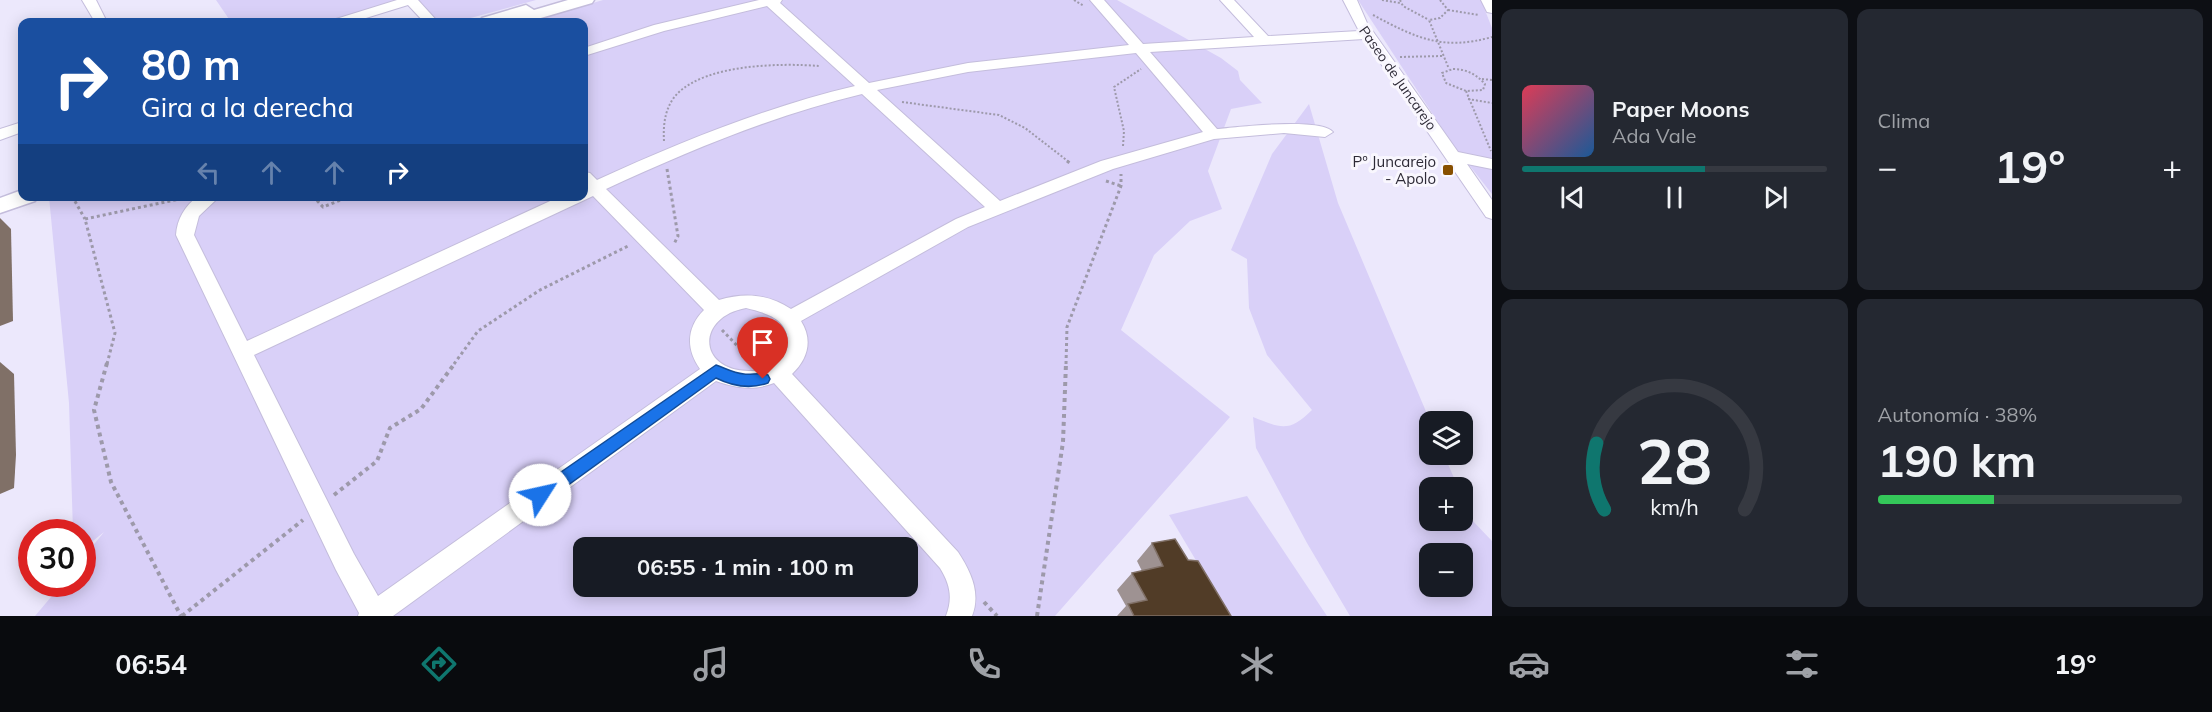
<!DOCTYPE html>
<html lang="es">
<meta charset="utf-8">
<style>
:root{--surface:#171b24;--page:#242831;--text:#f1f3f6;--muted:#9ea1a6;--line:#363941;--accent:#0f766e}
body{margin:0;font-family:Mulish,sans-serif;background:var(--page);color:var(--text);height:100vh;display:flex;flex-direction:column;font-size:22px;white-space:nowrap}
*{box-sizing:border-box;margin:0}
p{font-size:20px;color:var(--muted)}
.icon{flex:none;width:33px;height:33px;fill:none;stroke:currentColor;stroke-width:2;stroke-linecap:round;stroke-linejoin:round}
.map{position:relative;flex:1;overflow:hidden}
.details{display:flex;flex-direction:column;gap:9px;padding:9px;background:#0d0f14;width:720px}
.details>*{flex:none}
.hud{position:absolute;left:18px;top:18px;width:570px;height:183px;border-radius:12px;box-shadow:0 3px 15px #0003;background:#1a4fa0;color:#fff;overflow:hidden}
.controls{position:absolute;left:1419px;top:411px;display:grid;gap:12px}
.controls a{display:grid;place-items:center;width:54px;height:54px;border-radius:12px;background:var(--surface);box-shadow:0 3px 15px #0003;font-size:30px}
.speed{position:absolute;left:18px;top:519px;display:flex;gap:12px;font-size:30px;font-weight:700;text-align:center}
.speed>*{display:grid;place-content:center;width:78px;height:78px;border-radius:50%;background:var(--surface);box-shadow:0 3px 15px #0003;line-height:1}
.speed .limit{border:9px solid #d22;background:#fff;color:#111}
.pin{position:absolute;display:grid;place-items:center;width:51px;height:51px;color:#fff;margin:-62px -26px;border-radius:50% 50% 50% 0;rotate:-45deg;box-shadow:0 0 6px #0007}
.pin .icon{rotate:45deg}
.me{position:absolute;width:66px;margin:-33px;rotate:55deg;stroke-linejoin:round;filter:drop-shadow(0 0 4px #0008)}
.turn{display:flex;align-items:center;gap:21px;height:126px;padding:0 24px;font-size:27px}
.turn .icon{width:78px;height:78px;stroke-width:2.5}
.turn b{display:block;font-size:42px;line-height:51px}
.lanes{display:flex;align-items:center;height:57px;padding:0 24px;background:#0003;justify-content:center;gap:30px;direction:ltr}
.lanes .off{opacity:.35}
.big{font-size:45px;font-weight:700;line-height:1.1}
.details .tile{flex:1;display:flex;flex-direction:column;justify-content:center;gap:9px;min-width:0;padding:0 21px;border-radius:12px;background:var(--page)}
.details .dial{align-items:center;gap:0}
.dial svg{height:156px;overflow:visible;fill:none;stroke:var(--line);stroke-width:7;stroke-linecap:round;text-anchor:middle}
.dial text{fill:var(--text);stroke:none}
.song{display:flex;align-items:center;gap:18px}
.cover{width:72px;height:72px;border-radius:9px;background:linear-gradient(135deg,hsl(350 70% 55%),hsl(210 70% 35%))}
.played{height:6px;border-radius:3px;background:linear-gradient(90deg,var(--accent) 60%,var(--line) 60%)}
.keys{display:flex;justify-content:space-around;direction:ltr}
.heat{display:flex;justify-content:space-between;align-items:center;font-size:33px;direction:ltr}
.charge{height:9px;border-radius:4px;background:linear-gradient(90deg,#34c759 38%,var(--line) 0)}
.details .tiles{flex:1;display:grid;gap:9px;grid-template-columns:repeat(2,1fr)}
.trip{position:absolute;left:573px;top:537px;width:345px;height:60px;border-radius:12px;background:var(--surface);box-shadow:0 3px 15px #0003;font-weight:700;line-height:60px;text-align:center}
.dock{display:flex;height:96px;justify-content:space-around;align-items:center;background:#090b0e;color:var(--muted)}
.dock .icon{width:42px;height:42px}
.dock .selected{color:var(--accent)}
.dock b{font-size:27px;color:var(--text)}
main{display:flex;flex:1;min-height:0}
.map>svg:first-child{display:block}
</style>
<main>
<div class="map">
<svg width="1492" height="616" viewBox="0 0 1492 616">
<rect width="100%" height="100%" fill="#ece8fc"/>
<g fill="#d9d0f8" fill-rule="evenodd">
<path d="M216,0H395L336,22H231Z"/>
<path d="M410,0H536L456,22H426Z"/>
<path d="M603,0H1117L1221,58L1238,71L1240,80L1262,103L1231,109L1208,171L1222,209L1190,221L1154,255L1121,330L1230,417L1055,616H35L62,584H82L83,558L104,532L83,549L82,532H73L69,403L49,197L584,196V22H529ZM584,548H908V586H584Z"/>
<path d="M1358,0H1481L1492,28V194L1451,142Z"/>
<path d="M1309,104L1338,203L1430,421V454L1444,455L1458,487L1430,488V520H1462L1463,499L1470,518L1492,541V616H1350L1307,543L1256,448L1253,417C1281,428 1289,433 1312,410L1267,355L1249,308L1247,259L1231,250L1272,154ZM1430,554H1462V586H1430Z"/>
<path d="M1247,496L1327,616H1229L1169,515Z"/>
</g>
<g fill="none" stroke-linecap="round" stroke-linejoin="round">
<defs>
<g id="minor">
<path d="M82,0H96L107,22H95Z"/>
<path d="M397,0H418L438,22H424L408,5L353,22H334L336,19Z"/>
<path d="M759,0H782L780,3L869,83L968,63L1129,45L1090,0H1104L1143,44L1254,37L1220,0H1234L1268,36L1359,31L1343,0H1357L1367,23L1458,152L1492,159V169L1467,164L1492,200V219L1486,217L1364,39L1150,52L1217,129C1238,127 1321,117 1333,132L1325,137L1284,133L1214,139L1113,169L968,227L801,321C813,340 808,359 792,374L958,552C971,572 981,593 972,616H946C953,598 950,584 940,568L774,383C754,391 736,388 716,381L393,616H358L359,613L336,570L176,235C177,219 185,206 198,196H220L199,216L194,235L247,341L561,196H584V172L590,173L597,180C680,142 766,107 855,86L767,6L664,31L584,56V48L654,25ZM1136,53L1203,132L1101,161L1000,201L877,90L968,72ZM862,94L985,207L956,219L791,309C768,294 745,292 719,300L606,189C689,151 774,115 862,94ZM593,196L704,310C686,328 686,349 700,369L378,596L354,554L254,355ZM746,308C766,313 787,318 788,342C788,350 784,356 778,361C769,369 761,371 749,371C697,370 696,317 746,308Z"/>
<path d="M1481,0H1492V13L1487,12Z"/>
<path d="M22,122V132L0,140V129Z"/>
</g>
<g id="tertiary">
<path d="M568,0H594L592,3L527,22H480L482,18L526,5L534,10Z"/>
<path d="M22,190V196H38L35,201L0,213V198Z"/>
</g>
</defs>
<use href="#minor" stroke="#c4bddc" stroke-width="2"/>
<use href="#tertiary" stroke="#c4bddc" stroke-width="3"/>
<g stroke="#9d99aa" stroke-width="2" stroke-dasharray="2 2" stroke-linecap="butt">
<path d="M1074,0L1084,6"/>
<path d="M1382,0L1400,3"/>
<path d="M1400,0L1403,6L1429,20"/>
<path d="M1440,0L1448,10L1440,18L1429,20L1449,69"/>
<path d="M1448,10L1479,15"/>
<path d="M1373,15C1416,38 1443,51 1492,37"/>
<path d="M1400,57L1442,56"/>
<path d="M1453,69C1466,69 1476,74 1485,84L1483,90L1466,91L1446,83L1442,73Z"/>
<path d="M1482,79L1492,80"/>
<path d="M1466,91L1491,151"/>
<path d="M1468,99L1492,103"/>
<path d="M902,102L999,115L1025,128L1069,162"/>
<path d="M664,141C663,124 665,106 678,93C708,64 780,63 820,66"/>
<path d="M1123,146L1124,131L1114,87L1141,69"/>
</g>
<g stroke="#9d99aa" stroke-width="3" stroke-dasharray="3 3" stroke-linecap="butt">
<path d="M1067,161L1071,164"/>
<path d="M667,169L678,236L674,244"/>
<path d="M1106,181L1121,186"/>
<path d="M72,196L85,219"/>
<path d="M313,196L323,207L351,196"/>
<path d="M722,330L753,362"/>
<path d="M107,364L115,333L85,219L184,198"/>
<path d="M454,364L478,331L540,290L630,245"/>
<path d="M1066,364L1067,327L1121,186V174"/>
</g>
<g stroke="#9d99aa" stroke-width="4" stroke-dasharray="4 4" stroke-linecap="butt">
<path d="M107,363L94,410L111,482L181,616"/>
<path d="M334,495L377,461L390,428L421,409L455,363"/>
<path d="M984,602L997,616"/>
<path d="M182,616L303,520"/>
<path d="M1037,616L1063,442L1066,363"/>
</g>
<use href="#minor" fill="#fff" fill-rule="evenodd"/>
<use href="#tertiary" fill="#fff" fill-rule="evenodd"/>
</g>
<path fill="#9e9292" d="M1152,543L1188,560L1231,616H1117L1126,606L1117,590L1132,573L1142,571L1137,561Z"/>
<g fill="#807067">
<path d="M0,218L11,229L13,321L0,326Z"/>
<path d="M0,362L14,374L16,455L14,488L0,494Z"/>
</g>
<path fill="#513c27" stroke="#807067" stroke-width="1.5" d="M1175,539L1188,560L1198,561L1231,616H1134L1128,604L1147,600L1132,573L1163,566L1152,543Z"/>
<path fill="#1a73e8" stroke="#114b97" stroke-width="1.5" d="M716,365C725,368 733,373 744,374C752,375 760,372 768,375L770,379L768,383C751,389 732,386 716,378L546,501L540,503L535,501L532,495L535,490Z"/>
<rect fill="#874f00" stroke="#f9f7fe" stroke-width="2" x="1442" y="164" width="12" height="12" rx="3"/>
<g text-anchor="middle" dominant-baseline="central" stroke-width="6" stroke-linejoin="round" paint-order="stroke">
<g font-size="14" fill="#2d2a36" stroke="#f9f7fe">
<text transform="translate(1398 78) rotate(55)">Paseo de Juncarejo</text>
</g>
<g font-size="15" fill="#2d2a36" stroke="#f9f7fe" text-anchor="end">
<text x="1436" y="161">Pº Juncarejo<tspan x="1436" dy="17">- Apolo</tspan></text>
</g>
</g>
</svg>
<div class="controls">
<a><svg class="icon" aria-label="layers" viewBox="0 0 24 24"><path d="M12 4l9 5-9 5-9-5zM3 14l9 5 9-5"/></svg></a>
<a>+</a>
<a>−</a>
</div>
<div class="speed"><div class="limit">30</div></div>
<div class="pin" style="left:763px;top:379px;background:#d93025"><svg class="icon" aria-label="arrive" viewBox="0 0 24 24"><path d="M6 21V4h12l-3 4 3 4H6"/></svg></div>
<svg class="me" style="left:540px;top:495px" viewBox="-20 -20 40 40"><circle r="19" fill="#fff"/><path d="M0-13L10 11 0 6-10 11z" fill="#1a73e8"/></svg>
<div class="trip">06:55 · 1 min · 100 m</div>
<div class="hud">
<div class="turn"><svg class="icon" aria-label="right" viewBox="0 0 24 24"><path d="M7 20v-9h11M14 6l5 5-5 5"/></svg><div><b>80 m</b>Gira a la derecha</div></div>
<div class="lanes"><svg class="icon off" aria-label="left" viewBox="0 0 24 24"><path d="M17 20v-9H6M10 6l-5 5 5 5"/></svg><svg class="icon off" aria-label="ahead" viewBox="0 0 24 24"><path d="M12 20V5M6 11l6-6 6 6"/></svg><svg class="icon off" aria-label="ahead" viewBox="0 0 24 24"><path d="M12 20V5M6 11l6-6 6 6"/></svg><svg class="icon" aria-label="right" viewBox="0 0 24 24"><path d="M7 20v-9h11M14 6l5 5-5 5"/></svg></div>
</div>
</div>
<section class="details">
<div class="tiles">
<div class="tile">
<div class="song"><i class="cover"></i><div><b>Paper Moons</b><p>Ada Vale</p></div></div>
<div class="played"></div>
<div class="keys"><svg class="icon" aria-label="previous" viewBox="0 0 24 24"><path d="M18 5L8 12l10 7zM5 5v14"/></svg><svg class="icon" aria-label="pause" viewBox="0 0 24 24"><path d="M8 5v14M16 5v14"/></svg><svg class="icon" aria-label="next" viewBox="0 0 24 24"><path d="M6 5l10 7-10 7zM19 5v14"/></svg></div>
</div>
<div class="tile"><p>Clima</p>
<div class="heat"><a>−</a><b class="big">19°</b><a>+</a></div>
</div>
<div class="tile dial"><svg viewBox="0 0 100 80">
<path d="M14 69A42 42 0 1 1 86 69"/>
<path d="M14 69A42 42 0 0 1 10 35" stroke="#0f766e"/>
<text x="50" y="56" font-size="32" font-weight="700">28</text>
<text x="50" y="72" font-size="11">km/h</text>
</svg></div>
<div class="tile"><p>Autonomía · 38%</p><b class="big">190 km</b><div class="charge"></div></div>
</div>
</section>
</main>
<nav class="dock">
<b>06:54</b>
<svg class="icon selected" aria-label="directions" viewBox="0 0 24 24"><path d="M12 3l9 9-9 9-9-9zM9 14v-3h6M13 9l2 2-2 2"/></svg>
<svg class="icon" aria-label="music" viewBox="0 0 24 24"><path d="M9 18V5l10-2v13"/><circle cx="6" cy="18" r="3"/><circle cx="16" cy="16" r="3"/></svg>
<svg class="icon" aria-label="phone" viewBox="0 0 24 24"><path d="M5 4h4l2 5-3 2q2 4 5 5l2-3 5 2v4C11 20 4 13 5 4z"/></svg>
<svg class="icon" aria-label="climate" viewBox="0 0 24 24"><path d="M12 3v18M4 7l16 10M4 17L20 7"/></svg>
<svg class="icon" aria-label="car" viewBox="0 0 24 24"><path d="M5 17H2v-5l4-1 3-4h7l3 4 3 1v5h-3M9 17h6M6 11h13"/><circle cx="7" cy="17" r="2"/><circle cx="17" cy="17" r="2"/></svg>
<svg class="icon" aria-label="filters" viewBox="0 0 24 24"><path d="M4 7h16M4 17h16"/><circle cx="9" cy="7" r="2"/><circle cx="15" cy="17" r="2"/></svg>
<b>19°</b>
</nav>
